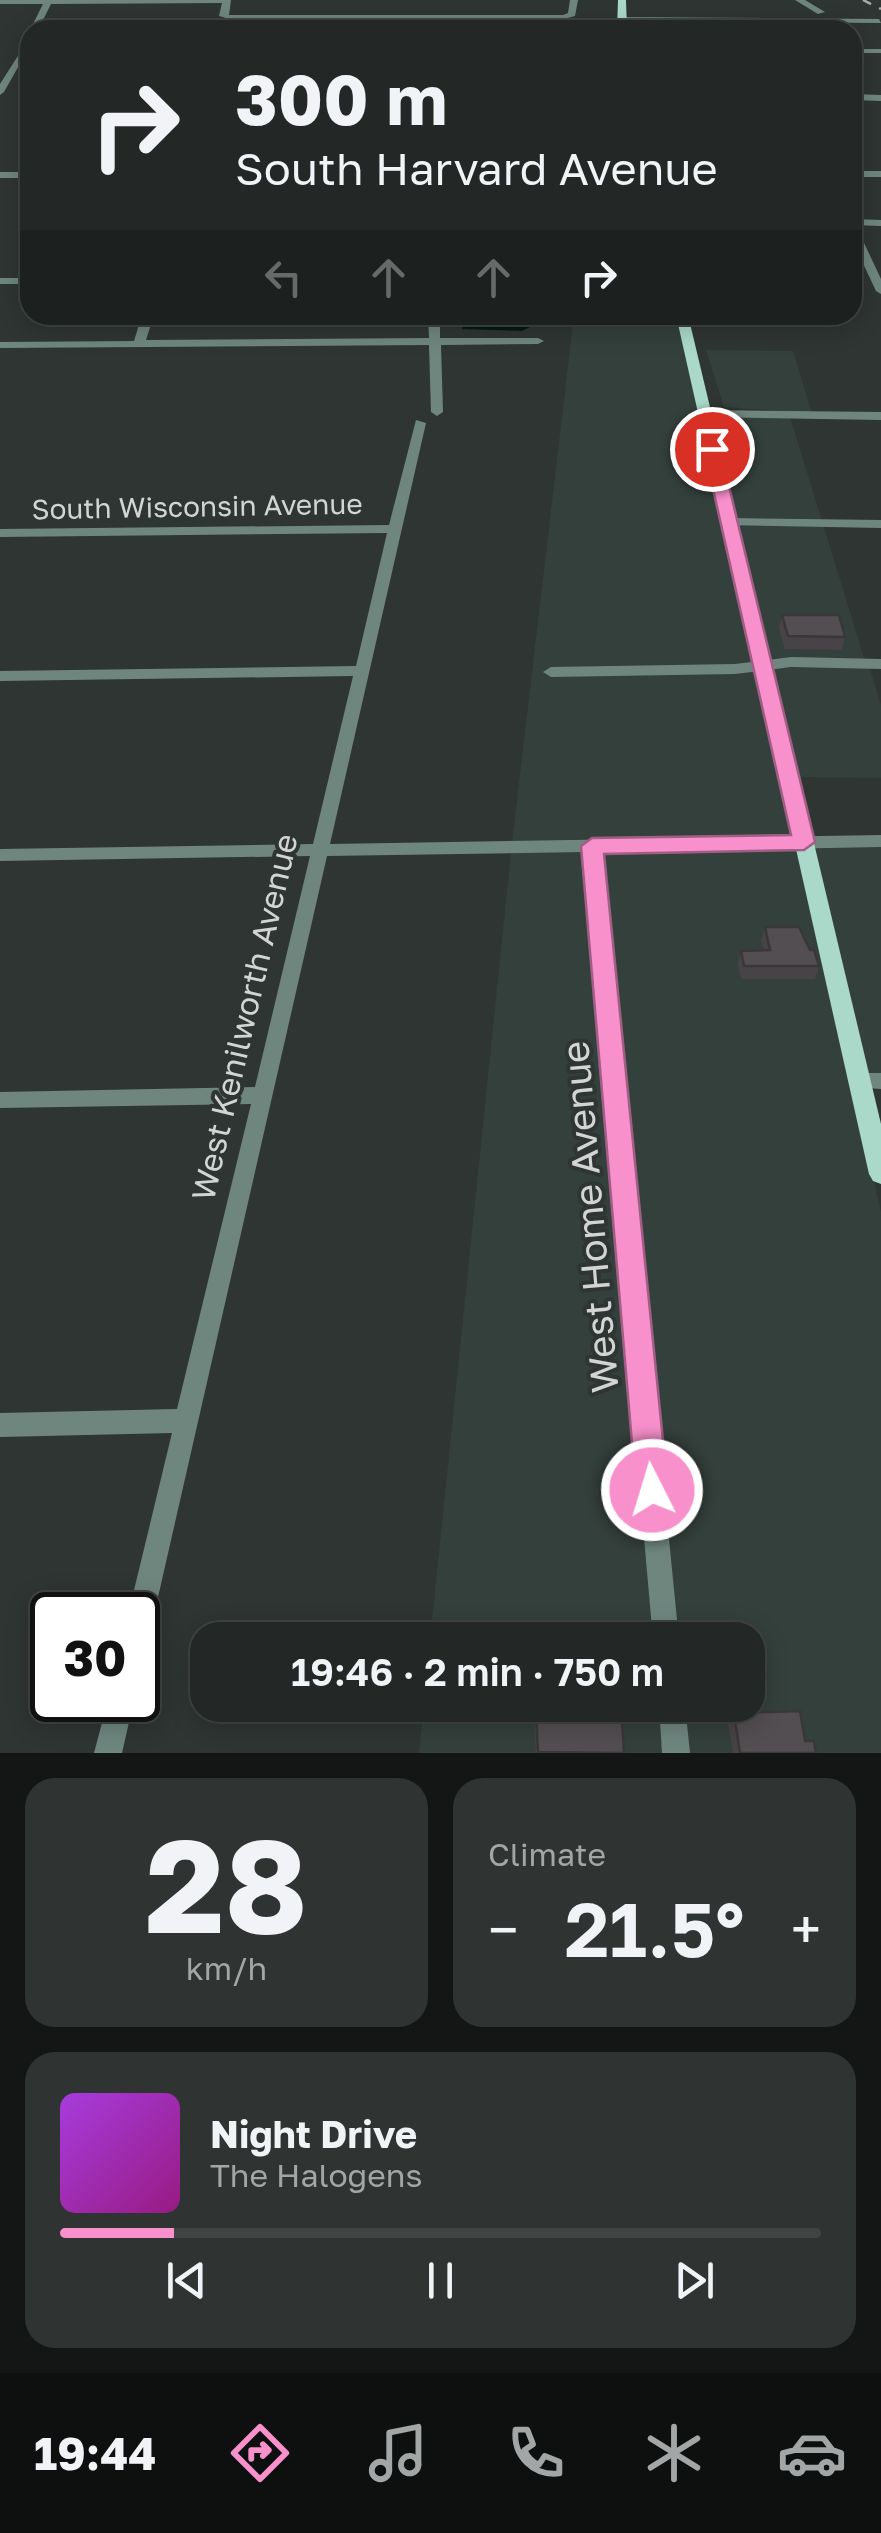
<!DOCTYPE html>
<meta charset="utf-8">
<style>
:root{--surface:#232826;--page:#2f3432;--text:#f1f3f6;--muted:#a3a6a7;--line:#404443;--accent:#f890cb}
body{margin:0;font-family:"Golos Text",sans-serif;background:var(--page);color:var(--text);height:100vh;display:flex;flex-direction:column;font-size:38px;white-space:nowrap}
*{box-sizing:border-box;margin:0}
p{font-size:32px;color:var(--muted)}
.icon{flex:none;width:55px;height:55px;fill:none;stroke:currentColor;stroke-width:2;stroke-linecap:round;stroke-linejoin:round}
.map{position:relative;height:1753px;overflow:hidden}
.side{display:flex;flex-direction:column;gap:25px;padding:25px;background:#131615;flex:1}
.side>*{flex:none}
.banner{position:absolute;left:20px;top:20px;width:842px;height:305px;border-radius:30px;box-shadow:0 5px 25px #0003,0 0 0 2px var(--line);background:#232826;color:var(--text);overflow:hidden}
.speed{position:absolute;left:30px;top:1592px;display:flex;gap:20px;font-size:50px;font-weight:700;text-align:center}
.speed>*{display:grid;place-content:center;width:130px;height:130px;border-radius:50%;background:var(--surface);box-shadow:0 5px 25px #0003,0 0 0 2px var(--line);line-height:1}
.speed .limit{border:5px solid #111;border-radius:15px;background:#fff;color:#111}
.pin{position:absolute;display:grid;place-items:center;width:85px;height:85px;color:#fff;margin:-42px;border:5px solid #fff;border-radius:50%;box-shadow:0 2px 10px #0007}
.me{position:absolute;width:110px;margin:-55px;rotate:355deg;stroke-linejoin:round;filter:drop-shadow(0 0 8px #0008)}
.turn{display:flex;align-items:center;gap:35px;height:210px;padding:0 50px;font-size:45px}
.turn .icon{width:130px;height:130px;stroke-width:2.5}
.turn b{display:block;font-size:70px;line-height:85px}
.lanes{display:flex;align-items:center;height:95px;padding:0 50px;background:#0003;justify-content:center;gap:50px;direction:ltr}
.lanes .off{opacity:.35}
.big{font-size:75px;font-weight:600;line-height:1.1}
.side .card{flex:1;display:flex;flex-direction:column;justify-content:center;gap:15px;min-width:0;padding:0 35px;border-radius:30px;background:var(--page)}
.side .dial{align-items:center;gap:0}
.dial b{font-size:130px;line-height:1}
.song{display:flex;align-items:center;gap:30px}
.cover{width:120px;height:120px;border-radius:15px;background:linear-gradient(135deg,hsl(280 70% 55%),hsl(310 70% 35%))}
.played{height:10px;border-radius:5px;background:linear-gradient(90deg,var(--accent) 15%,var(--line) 15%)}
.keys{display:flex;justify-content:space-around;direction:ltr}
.heat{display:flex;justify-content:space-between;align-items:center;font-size:55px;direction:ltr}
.side .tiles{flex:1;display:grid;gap:25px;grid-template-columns:1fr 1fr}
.card:last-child{grid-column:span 2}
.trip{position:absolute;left:190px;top:1622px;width:575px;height:100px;border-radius:30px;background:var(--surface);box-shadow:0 5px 25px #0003,0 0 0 2px var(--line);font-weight:600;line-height:100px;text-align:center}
.menu{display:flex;height:160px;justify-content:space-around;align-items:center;background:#0e100f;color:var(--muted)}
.menu .icon{width:70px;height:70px}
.menu .selected{color:var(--accent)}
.menu b{font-size:45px;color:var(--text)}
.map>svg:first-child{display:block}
</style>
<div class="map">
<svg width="881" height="1753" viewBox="0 0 881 1753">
<rect width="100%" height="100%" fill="#2f3533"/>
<g fill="#34403c">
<path d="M574,315H679L881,1212V1753H419L424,1705H748V1640H430L512,843Z"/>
<path d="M706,350L793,351L812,413L724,407Z"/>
<path d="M708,416L790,417L865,661L767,663Z"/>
<path d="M869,666L881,705V778L793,777L767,668Z"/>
<path d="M809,845H881V1077H864Z"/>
</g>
<path fill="#011d16" d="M478,315L529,319L530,327L522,331L462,329V318Z"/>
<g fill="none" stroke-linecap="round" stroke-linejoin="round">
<g fill="#6f867f" fill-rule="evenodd">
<path d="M0,0H231L229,15H563L568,13L570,0H578L575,16L564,19H229L219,16L222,3L51,4L38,30H30L43,4H0Z"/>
<path d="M795,0H805L825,12L818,14Z"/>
<path d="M622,17L879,19L881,23L619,21Z"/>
<path d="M30,37V46L4,92L0,95V84Z"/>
<rect x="852" y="49" width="29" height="4"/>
<path d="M852,94L881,95V101L852,100Z"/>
<rect x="852" y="171" width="29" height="6"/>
<rect x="0" y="172" width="30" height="6"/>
<path d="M852,219L881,220V226L852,225Z"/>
<path d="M852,225L857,228L881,279V294L876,291L852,240Z"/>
<rect x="0" y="278" width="30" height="6"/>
<path d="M142,315H154L146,340L429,338L428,315H440V338H538L544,341L538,344L441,345L443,412L437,416L431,412L429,345L0,348V342L134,341Z"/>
<path d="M704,410L881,412V420L700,417V411Z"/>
<path d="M416,420L426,423L330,844L881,835V847L601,852L679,1640H653L584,852L327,856L151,1628L147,1637L138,1641V1615H128L172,1433L0,1437V1413L177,1409L251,1104L0,1108V1092L255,1087L310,856L0,861V849L313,844L353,676L0,681V671L356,666L387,533L0,537V529L389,525Z"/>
<path d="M729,518L881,520V528L724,525V519Z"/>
<path d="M791,657L881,659V669L791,667L735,674L551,677L543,672L551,667L735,664Z"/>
<path d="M859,1073H881V1089L852,1087L849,1081L852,1075Z"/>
<path d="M108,1700H134L122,1753H94Z"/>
<path d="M659,1705H685L690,1753H662Z"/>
</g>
<g fill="#aad9ca" fill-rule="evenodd">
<path d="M618,0H626L627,30H617Z"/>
<path d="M676,315H688L881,1124V1184L873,1181L869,1174Z"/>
</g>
<path stroke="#a8acaa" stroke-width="2.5" stroke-dasharray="9 9" stroke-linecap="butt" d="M863,0L881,9"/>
</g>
<g fill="#474346">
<path d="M782,615L845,637L842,650L785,649L779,628Z"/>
<path d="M765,927L819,966L815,979H741L738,963L741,951L764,950L761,940Z"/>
<path d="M552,1705H621L624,1753H536L534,1721L536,1712L553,1711Z"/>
<path d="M734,1713L805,1741L816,1753H733L728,1723Z"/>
</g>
<g fill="#534e51" stroke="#3a3739" stroke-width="2.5">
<path d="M782,615H839L845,637L788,636Z"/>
<path d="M765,927H799L810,950H814L819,966H744L741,951L770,950Z"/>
<path d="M555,1705H621L624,1753L538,1752L536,1712L555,1711Z"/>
<path d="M800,1711L805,1741H814L816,1753H740L734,1713Z"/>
</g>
<path fill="#f890cb" stroke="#a15e84" stroke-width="2.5" d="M712,444L720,449L815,842L804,850L604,854L668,1490L663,1501L652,1506L641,1501L636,1490L581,846L592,838L791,835L704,449Z"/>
<g text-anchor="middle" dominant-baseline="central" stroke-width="8" stroke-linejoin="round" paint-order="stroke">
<g font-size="28" fill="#d2d5d4" stroke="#2f3533">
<text transform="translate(197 506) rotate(-1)">South Wisconsin Avenue</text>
</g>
<g font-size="32" fill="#d2d5d4" stroke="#2f3533">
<text transform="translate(244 1017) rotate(-77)">West Kenilworth Avenue</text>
</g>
<g font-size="38" fill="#d2d5d4" stroke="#2f3533">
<text transform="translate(589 1217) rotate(-95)">West Home Avenue</text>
</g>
</g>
</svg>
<div class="speed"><div class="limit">30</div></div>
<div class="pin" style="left:712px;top:449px;background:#d93025"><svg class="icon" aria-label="arrive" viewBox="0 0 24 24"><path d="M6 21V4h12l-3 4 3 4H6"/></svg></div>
<svg class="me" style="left:652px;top:1490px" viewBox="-20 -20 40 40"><circle r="17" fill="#f890cb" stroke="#fff" stroke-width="3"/><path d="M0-11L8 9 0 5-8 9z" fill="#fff"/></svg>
<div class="trip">19:46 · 2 min · 750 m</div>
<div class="banner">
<div class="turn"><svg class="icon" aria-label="right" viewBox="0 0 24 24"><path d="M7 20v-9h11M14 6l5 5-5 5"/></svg><div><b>300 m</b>South Harvard Avenue</div></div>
<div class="lanes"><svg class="icon off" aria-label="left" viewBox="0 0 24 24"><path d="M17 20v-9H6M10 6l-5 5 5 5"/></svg><svg class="icon off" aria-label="ahead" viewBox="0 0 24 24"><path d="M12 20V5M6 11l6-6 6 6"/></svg><svg class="icon off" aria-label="ahead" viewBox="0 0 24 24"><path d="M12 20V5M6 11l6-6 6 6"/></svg><svg class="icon" aria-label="right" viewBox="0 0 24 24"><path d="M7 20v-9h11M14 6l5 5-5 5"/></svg></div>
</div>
</div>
<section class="side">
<div class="tiles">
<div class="card dial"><b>28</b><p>km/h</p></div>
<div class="card"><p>Climate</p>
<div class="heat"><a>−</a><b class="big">21.5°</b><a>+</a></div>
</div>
<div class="card">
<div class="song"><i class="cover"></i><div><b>Night Drive</b><p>The Halogens</p></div></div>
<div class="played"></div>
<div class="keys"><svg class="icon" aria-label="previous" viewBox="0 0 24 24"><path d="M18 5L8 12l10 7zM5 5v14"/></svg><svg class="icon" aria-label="pause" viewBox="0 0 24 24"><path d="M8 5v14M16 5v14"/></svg><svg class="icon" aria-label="next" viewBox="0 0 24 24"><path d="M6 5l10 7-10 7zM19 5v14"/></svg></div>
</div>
</div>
</section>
<nav class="menu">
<b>19:44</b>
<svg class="icon selected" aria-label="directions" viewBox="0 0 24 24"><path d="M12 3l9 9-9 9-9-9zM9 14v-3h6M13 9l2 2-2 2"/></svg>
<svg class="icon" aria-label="music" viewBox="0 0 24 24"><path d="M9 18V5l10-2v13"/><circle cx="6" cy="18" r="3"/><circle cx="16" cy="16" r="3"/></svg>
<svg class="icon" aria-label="phone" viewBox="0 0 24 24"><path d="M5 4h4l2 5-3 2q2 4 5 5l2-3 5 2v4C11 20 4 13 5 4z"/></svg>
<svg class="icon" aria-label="climate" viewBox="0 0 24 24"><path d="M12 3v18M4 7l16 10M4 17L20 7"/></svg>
<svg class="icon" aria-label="car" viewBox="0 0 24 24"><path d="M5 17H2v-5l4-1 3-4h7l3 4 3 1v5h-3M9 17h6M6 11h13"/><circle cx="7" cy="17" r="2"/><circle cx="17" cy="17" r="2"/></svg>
</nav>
